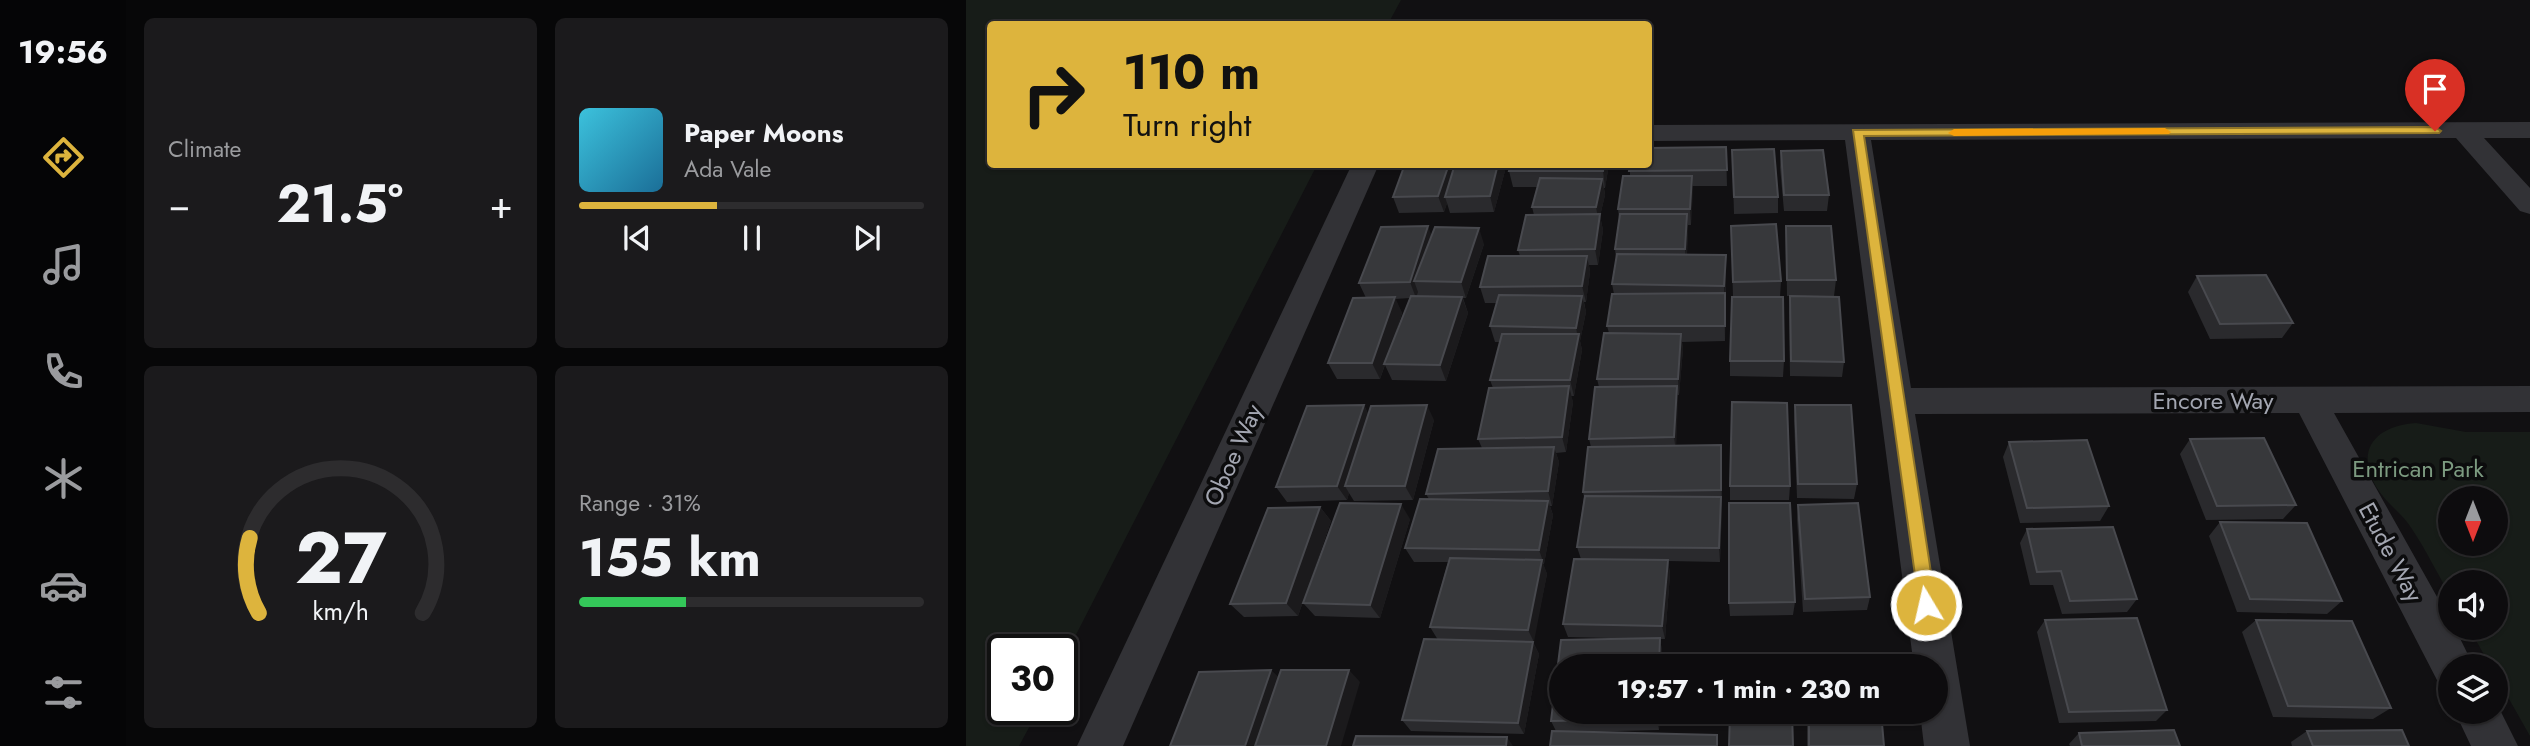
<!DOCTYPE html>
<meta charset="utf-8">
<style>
:root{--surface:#0d0c0e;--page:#1b1a1c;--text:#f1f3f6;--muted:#9a9b9e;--line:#2d2c2e;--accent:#ddb43d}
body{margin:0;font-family:Jost,sans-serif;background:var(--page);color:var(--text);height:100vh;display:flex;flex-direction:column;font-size:26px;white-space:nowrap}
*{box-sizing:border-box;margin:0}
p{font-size:23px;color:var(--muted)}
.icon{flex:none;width:38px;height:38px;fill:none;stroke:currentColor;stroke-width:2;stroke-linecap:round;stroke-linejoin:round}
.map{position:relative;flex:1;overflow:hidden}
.panel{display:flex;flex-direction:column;gap:18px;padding:18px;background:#070708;width:840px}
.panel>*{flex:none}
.banner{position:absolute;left:21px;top:21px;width:665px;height:147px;border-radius:7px;box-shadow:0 2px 5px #0004,0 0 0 2px var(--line);background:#ddb43d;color:#111;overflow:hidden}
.needle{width:46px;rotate:180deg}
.tools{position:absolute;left:1472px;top:486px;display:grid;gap:14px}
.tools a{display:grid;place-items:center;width:70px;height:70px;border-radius:50%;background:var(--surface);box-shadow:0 2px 5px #0004,0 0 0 2px var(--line);font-size:35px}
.speed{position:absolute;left:21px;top:634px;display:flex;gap:14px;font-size:35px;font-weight:700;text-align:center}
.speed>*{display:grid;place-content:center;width:91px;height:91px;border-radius:50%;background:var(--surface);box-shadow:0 2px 5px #0004,0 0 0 2px var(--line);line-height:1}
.speed .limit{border:4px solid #111;border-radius:10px;background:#fff;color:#111}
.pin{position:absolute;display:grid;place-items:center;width:60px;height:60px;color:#fff;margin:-72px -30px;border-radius:50% 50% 50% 0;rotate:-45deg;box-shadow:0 0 7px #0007}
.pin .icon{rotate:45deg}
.me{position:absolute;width:77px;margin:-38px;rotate:351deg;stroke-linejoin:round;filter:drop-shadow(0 0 5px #0008)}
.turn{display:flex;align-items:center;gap:24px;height:147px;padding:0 21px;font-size:32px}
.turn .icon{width:91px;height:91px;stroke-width:2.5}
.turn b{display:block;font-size:49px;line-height:60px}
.big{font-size:52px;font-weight:700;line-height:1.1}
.panel .widget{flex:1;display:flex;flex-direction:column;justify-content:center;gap:10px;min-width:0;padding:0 24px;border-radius:10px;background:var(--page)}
.panel .dial{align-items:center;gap:0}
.dial svg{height:182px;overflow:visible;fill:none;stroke:var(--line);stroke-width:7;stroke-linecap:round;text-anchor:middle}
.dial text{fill:var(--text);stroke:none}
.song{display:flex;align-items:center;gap:21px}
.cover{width:84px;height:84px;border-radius:10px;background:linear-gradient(135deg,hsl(190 70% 55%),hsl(200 70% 35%))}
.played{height:7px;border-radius:4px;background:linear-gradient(90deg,var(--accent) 40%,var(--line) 40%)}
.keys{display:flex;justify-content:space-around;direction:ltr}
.heat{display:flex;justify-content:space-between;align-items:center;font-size:38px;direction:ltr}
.charge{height:10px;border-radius:5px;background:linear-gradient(90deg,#34c759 31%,var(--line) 0)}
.panel .tiles{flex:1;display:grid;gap:18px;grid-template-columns:repeat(2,1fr)}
.trip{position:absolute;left:583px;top:654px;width:399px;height:70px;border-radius:35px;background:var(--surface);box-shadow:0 2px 5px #0004,0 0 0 2px var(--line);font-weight:700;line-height:70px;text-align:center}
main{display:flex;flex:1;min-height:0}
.tabs{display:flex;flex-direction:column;width:126px;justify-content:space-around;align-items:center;background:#050506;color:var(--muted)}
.tabs .icon{width:49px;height:49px}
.tabs .selected{color:var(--accent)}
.tabs b{font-size:32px;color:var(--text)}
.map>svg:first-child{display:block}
</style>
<main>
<nav class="tabs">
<b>19:56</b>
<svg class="icon selected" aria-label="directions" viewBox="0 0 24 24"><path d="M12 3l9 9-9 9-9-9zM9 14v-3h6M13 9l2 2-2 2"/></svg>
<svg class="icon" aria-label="music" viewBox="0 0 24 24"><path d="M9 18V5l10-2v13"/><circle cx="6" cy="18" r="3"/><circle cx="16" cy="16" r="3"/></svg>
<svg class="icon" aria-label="phone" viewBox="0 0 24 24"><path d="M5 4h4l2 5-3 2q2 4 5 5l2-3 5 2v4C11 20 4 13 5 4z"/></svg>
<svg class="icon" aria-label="climate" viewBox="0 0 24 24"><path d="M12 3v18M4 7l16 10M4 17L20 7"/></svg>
<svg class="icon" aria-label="car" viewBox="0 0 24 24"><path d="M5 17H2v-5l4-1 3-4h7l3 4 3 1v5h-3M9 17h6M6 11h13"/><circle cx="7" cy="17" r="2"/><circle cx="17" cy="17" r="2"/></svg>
<svg class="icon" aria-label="filters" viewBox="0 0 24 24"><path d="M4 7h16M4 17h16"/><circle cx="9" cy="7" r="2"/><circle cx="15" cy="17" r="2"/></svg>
</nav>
<section class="panel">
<div class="tiles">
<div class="widget"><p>Climate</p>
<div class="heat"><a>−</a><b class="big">21.5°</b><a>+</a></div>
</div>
<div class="widget">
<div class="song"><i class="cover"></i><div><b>Paper Moons</b><p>Ada Vale</p></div></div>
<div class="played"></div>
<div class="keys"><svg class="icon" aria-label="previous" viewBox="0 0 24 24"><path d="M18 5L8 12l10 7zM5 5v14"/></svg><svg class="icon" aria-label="pause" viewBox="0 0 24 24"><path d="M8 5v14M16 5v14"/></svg><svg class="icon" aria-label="next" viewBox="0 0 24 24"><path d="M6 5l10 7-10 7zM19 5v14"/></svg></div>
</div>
<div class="widget dial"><svg viewBox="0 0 100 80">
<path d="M14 69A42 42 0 1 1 86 69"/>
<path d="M14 69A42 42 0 0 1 10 36" stroke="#ddb43d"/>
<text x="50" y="56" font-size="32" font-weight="700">27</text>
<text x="50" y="72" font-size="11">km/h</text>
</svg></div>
<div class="widget"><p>Range · 31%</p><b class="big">155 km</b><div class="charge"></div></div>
</div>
</section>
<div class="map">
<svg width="1564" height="746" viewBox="0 0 1564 746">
<rect width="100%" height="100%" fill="#111012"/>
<g fill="#171c18" fill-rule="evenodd">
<path d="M0,0H435L422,24H24V164L351,165L96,662V649H37V709H73L53,746H0Z"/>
<path d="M1450,423L1500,432H1564V736L1530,676V667H1525L1503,628H1530V583H1484V595C1471,573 1460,550 1446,529C1437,514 1420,503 1411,488C1388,449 1410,426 1450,423ZM1484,499H1530V544H1484Z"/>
</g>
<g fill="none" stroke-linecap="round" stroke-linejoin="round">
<g fill="#323236" fill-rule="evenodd">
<path d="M1564,122V138H1518L1564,188V214L1554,211L1490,138L905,140L945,388L1564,386V412L1368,413L1484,620V628H1489L1508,667H1484V687L1472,682L1333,413L949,414L1004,746H958L954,712H970V667H948L879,140L682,141V125Z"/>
<path d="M386,164H413L157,746H111Z"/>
<path d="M1530,702L1552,746H1505L1489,712H1530Z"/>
</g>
</g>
<g fill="#2a2a2d" fill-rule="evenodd">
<path d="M760,147L761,186H726L725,225H722L721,255H760L759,341L716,342L717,349L713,395H711L710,446L755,445L756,505L754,562L702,561L704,574L699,639H694L696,651V667H595V712H694L693,730L611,732L751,735L752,746H584L586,731H590L585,721L595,640L682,639L602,637L597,624L608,559H615L611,547L618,497L617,492L622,447H625L623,439L629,387H633L631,379L638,333H643L641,326L646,294H648L646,284L650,259L649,249L653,218L652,209L657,176H664V164H682V148Z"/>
<path d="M766,150L812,197V213L768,214Z"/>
<path d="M815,151L863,195L861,211H818L814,167Z"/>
<path d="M643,164L639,188H638L639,195L634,216L637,230L632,265H623L624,272L620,302H618L620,312L614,341L616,350L608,396H605L607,402L600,452L590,453L593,462L586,506H584L587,515L578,564H577L581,574L567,642L573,654L558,734L445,731L436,720L472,640L464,627L482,562H448L439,548L463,499L460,494L516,448L512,439L527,388L524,380L534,342H529L524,326L531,303H519L514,287L554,256L552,250L568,215L566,207L571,187H547L543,171Z"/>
<path d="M540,167L528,212L484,213L481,203L478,212L433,213L427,197Z"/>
<path d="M765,226L815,281L814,297L818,361L817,377L764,376V361L767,297Z"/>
<path d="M820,226L870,280L868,296H821Z"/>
<path d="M465,236L518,244L500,298H497L502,313L480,381L426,380L419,365L414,379H371L362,363L400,298L393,283ZM444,298L424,350L436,313L429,299Z"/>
<path d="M1231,276L1327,323L1316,338L1244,339L1222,292Z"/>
<path d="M824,296L878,362L876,377L824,376L823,313Z"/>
<path d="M398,405L402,414L468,420L447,500L388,501L383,493L381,500L321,502L310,487Z"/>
<path d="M829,405L891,484L888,499L831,498L828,420Z"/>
<path d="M1224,439L1330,505L1317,519L1240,520L1214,454Z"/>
<path d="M1043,442L1143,506L1134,521L1054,523L1037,457Z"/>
<path d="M764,486H824L823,500H764Z"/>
<path d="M832,505L904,597L901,610L837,612L831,519Z"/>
<path d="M354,507L365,521L332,616L278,617L264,604Z"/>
<path d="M444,519L414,618L349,616L337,603Z"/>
<path d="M1254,522L1376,601L1361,614L1271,612L1243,536Z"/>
<path d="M1061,529L1171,599L1161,612L1096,614L1087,585H1064L1054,543Z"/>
<path d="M829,602L827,615L764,616L763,603Z"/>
<path d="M1079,620L1201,710L1190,721L1093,723L1071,632Z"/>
<path d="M1290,620L1425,708L1407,719L1307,717L1276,632Z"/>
<path d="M841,712H915L918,746H841Z"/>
<path d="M1341,731L1443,746H1326L1325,742Z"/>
<path d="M1113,733L1214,746H1104L1103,744Z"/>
</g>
<g fill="#1b1a1c">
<path d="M483,164H492L479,197L481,203L478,212L472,196Z"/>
<path d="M532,164H540V167L528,212L524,196Z"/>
<path d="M638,164H643L639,188L637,171Z"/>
<path d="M726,176L727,193L725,225L724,209Z"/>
<path d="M636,179L639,195L634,216L637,230L632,265L629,249L633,224L630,207Z"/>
<path d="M721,214L722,230L720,265L719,249Z"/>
<path d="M462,226L468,242L448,281L452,292L450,298L444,282Z"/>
<path d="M513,228L518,244L500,298L495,282Z"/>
<path d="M760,255L759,294V341L758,286Z"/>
<path d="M621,256L624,272L620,302L616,286Z"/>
<path d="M616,296L620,312L614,341L616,350L608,396L604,380L612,338L610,328Z"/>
<path d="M429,297L436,313L414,379L406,363Z"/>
<path d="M496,297L502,313L480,381L474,365Z"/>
<path d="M715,334L717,349L713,395L712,379Z"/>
<path d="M603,386L607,402L600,452L596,437Z"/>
<path d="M711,386L712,401L710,452L708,437Z"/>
<path d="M398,405L406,421L379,486L383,493L381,500L371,486Z"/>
<path d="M461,405L468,420L447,500L439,486Z"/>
<path d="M588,447L593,462L586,506L582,491Z"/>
<path d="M755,497L756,511L754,562L753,548Z"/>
<path d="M582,501L587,515L578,564L573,550Z"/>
<path d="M435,504L444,519L414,618L404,605Z"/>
<path d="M354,507L365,521L332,616L320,603Z"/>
<path d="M576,560L581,574L568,642L562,630Z"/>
<path d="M702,560L704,574L699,639L696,626Z"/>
<path d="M694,638L696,651V667H693Z"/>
<path d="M567,642L573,654L558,734L552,723Z"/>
<path d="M305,670L318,682L297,746H279Z"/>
<path d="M383,670L394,682L375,746H360Z"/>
<path d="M691,712H694L693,730L691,719Z"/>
<path d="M541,737L547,746H540Z"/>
</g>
<g fill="#37383b" stroke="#48494e" stroke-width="2">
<path d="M760,147L761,170L663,171L664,164H682V148Z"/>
<path d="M808,149L812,197H768L766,150Z"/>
<path d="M857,150L863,195H818L815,151Z"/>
<path d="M439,164H483L472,196L427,197Z"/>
<path d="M489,164H532L524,196L479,197Z"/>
<path d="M545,164H638L637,171H543Z"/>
<path d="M657,176H726L724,209H652Z"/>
<path d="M574,178L636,179L630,207H566Z"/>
<path d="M634,214L629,249L552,250L560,215Z"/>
<path d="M654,214H721L719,249H649Z"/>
<path d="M810,224L815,281L767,282L765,226Z"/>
<path d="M462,226L444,282L393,283L415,227Z"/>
<path d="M820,226H865L870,280H821Z"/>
<path d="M469,227L513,228L495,282L448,281Z"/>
<path d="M651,254L760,255L758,286L646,284Z"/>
<path d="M522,256H621L616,286L514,287Z"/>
<path d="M1300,275L1327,323L1254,324L1231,276Z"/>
<path d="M759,293V326H641L646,294Z"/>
<path d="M533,295L616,296L610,328L524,326Z"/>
<path d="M445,296L496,297L474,365L418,364Z"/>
<path d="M824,296L873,297L878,362L825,361Z"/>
<path d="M429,297L406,363H362L387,298Z"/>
<path d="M766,297H817L818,361H764Z"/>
<path d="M638,333L715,334L712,379H631Z"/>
<path d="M536,334H613L604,380H524Z"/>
<path d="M603,386L596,437L512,439L523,388Z"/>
<path d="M711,386L708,437L623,439L629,387Z"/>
<path d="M766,402L821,403L824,486H764Z"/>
<path d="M398,405L371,486L310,487L341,406Z"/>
<path d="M461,405L439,486H379L405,406Z"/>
<path d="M829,405H885L891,484H832Z"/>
<path d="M1298,438L1330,505L1251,506L1224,439Z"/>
<path d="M1121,440L1143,506L1061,508L1043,442Z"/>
<path d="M755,445V490L617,492L622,447Z"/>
<path d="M588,447L582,491L460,494L472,449Z"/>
<path d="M619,496L755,497L753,548L611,547Z"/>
<path d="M454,499L582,501L573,550L439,548Z"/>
<path d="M374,503L435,504L404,605L337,603Z"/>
<path d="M763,503H824L829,602L763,603Z"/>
<path d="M892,503L904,597L839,599L832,505Z"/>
<path d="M354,507L320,603L264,604L302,508Z"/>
<path d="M1254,522L1341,523L1376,601L1284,599Z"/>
<path d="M1147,527L1171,599L1104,601L1095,571L1071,572L1061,529Z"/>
<path d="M484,558L576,560L562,630L464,627Z"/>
<path d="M608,559L702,560L696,626L597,624Z"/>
<path d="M1171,618L1201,710L1103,712L1079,620Z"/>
<path d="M1290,620L1386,621L1425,708L1322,706Z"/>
<path d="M694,638L693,667H595V712H691V719L585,721L595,640Z"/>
<path d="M458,639L567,642L552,723L436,720Z"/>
<path d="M842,665L911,666V667H842Z"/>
<path d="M305,670L279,746H204L233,672Z"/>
<path d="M315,670H383L360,746H289Z"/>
<path d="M764,712H826L827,746H763Z"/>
<path d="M843,712H915L918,746H843Z"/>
<path d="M1208,730L1214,746H1116L1113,733Z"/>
<path d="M1436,730L1443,746H1347L1341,731Z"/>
<path d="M586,731L751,735V746H584Z"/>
<path d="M390,736L541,737L540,746H387Z"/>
</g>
<path fill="#ddb43d" stroke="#907528" stroke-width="2" d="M1469,127L1475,131L1473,133L898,136L970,605L967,611L960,614L954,611L887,130Z"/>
<path fill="#f59e0b" d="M1199,128L1205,132L1203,134L988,136L982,133L988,129Z"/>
<g text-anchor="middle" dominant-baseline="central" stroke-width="7" stroke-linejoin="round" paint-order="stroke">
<g font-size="24" fill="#a3a6b1" stroke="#0c0c0d">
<text x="1247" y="400">Encore Way</text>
<text transform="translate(267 455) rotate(-66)">Oboe Way</text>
<text transform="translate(1425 552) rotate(62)">Etude Way</text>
</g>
<g font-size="24" fill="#7c9a80" stroke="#0c0c0d">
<text x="1452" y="468">Entrican Park</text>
</g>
</g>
</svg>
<div class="tools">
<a><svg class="needle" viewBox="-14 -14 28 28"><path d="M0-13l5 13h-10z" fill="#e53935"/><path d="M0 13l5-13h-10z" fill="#9a9b9e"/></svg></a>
<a><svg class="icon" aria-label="sound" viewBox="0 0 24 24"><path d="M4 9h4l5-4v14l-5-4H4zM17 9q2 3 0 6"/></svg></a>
<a><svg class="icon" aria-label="layers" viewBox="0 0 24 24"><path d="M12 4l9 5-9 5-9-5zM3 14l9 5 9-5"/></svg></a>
</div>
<div class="speed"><div class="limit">30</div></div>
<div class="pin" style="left:1469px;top:131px;background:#d93025"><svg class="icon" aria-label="arrive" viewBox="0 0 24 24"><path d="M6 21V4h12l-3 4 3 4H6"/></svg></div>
<svg class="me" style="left:960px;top:605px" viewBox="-20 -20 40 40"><circle r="17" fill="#ddb43d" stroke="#fff" stroke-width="3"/><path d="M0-11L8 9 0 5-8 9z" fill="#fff"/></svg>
<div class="trip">19:57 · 1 min · 230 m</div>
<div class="banner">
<div class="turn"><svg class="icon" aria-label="right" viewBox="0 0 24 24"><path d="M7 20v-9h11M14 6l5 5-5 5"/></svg><div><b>110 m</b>Turn right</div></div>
</div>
</div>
</main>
